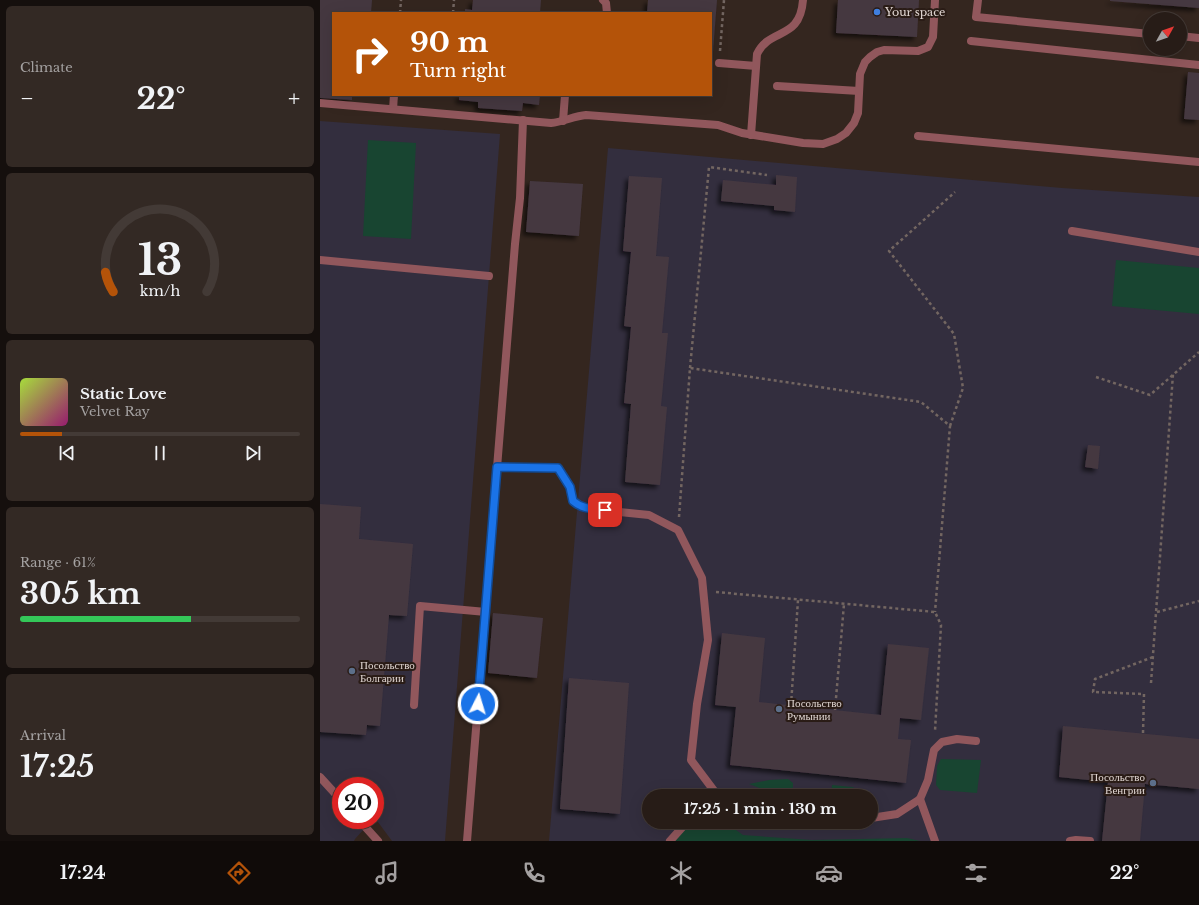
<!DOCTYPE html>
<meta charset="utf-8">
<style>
:root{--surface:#271c17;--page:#332924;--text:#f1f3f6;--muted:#a4a1a1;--line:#433a36;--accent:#b45309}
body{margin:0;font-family:"Libre Baskerville",serif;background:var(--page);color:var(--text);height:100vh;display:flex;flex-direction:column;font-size:15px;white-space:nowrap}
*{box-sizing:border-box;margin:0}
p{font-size:13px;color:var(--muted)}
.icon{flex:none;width:22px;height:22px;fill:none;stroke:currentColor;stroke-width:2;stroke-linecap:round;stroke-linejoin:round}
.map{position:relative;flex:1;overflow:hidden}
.details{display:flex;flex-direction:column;gap:6px;padding:6px;background:#150f0d;width:320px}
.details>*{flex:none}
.banner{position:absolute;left:12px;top:12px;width:380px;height:84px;border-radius:0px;box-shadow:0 4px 16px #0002,0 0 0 1px var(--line);background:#b45309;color:#fff;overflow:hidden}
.needle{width:26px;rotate:50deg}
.fabs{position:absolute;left:823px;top:12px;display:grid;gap:8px}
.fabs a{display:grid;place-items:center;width:44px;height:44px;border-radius:50%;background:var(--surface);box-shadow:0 4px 16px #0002,0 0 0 1px var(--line);font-size:20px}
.speed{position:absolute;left:12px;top:777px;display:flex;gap:8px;font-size:20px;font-weight:700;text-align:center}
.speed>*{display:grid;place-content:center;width:52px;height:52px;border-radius:50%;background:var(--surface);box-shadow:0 4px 16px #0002,0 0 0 1px var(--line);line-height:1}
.speed .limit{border:6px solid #d22;background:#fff;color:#111}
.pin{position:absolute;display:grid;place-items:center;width:34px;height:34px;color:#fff;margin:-17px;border-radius:8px;box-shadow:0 2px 6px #0006}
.me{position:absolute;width:44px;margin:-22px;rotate:5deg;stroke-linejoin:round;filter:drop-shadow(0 0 3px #0008)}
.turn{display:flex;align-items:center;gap:14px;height:84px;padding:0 12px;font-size:18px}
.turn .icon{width:52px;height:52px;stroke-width:2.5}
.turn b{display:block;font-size:28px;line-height:34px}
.big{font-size:30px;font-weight:700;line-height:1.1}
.details .card{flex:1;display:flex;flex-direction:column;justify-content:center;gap:6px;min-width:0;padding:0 14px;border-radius:6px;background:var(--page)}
.details .dial{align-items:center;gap:0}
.dial svg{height:104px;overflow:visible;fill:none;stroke:var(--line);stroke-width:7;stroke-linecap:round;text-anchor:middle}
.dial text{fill:var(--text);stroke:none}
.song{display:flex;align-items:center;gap:12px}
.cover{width:48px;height:48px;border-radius:6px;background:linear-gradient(135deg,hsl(80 70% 55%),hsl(320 70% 35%))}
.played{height:4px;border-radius:2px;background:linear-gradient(90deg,var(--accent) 15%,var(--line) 15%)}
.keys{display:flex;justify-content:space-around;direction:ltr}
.heat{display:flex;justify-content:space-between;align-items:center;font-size:22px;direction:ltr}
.charge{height:6px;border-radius:3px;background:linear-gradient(90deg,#34c759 61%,var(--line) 0)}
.trip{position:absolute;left:322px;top:789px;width:236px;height:40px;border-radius:20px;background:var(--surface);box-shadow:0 4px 16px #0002,0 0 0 1px var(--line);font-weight:700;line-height:40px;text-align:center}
.tabs{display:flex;height:64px;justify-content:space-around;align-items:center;background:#100b09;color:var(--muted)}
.tabs .icon{width:28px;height:28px}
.tabs .selected{color:var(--accent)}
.tabs b{font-size:18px;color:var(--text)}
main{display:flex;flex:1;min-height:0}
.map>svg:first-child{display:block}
</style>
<main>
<section class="details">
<div class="card"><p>Climate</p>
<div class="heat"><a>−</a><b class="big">22°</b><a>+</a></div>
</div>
<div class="card dial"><svg viewBox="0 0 100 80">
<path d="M14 69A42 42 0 1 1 86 69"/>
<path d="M14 69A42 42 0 0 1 8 54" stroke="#b45309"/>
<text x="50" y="56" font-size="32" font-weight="700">13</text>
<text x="50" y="72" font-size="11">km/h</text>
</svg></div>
<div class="card">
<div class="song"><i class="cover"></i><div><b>Static Love</b><p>Velvet Ray</p></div></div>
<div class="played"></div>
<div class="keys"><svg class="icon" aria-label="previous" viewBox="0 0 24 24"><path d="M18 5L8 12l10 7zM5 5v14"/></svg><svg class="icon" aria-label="pause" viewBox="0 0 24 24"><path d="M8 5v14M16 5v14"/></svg><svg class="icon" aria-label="next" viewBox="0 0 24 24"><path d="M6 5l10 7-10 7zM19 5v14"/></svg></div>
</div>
<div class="card"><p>Range · 61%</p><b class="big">305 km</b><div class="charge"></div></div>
<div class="card"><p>Arrival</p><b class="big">17:25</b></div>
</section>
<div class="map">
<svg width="879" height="841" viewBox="0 0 879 841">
<defs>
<filter id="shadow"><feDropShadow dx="-3.5" dy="3.5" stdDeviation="2" flood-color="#0009"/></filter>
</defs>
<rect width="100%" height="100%" fill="#34261f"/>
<g fill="#332e3e" fill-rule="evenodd">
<path d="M0,121L180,134L125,841H72L55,818V786H21V820H52L35,839L34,841H0Z"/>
<path d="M288,148L742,188L879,197V841H229ZM329,796H551V822H329Z"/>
</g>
<g fill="#184531">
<path d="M48,140L96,143L91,239L43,236Z"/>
<path d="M796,260L879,268V314L792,306Z"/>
<path d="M621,759L661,760L657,793L620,790L616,785L617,766Z"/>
<path d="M468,779L473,783V787L470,793L459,790L442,789L429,784L449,780Z"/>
<path d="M512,785L532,787L548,793V796H511Z"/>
<path d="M367,822H405L423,835L492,840L587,838L600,841H350Z"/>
</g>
<g fill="#453841" filter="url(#shadow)">
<path d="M0,0H52L51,13H13V95H32V100L0,98Z"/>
<path d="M153,0H221L220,13H145V9L152,10Z"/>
<path d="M328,0H397L392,64H391V13H327Z"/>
<path d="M518,0H599L597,37L516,33Z"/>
<path d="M790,0H879V8L790,1Z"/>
<path d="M868,72L879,73V120L864,119Z"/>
<path d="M139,95H220L219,105L203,103L202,111L158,108V102L139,100Z"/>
<path d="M456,175L477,177L475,212L454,210V206L401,201L403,180L456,185Z"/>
<path d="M309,176L342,178L336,256L349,257L342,333H348L341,406L347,407L340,485L305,482L311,404L304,403L311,327L304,326L311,252L303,251Z"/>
<path d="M210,181L263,184L259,236L206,232Z"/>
<path d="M768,445L780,446L778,469L765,467Z"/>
<path d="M0,504L41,507L39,539L93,544L87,616L69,615L60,726L47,725L46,735L0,732Z"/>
<path d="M173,613L223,618L217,678L168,673Z"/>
<path d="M402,633L445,638L439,702L561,715L568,644L609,648L601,720L580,718L578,739L591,740L586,783L410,765L416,707L395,705Z"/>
<path d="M249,678L309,683L300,814L240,809Z"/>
<path d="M743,726L879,739V789L825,784L820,841H782L788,782L739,777Z"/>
</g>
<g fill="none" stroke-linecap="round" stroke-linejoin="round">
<g stroke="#736661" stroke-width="2.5" stroke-dasharray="3 3" stroke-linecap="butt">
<path d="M80,13L81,0"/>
<path d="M133,13L134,0"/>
<path d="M400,51L404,0"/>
<path d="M370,368L389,167L447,175"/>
<path d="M776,377L830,395L879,352"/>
<path d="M630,426L643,388L634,334L569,251L635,192"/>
<path d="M359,517L370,368L601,402L630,426L615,612"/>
<path d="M396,592L615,612L621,625L615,731"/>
<path d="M837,612L879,601"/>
<path d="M831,683L853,374"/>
<path d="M471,705L478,600"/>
<path d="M515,710L524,604"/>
<path d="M823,733L824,694L773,692L775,679L833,657"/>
</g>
<g stroke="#91575c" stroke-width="8">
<path d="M283,0L286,3L287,13"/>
<path d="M658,0L656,17L830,34"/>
<path d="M860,36L879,38"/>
<path d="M651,41L879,65"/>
<path d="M399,63L436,66"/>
<path d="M457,86L539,91"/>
<path d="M0,103L231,123C243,122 254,116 266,115L398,125L422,133L483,143L503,144L517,139L526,133L534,123L538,113L540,74L545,62L550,57L557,52L564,50L598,51L608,47L613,37L615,0"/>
<path d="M73,109L74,95"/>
<path d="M243,121L245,95"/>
<path d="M431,135L437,54C450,27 480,41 483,0"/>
<path d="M598,136L879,162"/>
<path d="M752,231L879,252"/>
<path d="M0,260L169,276"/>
<path d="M177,467L238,468L250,487L253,501L258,505L270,509L329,515L358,530L382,578L388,640L377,704L371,760L395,792"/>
<path d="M94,705L100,606L166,612"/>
<path d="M0,777L21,800"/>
<path d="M600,799L615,841"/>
<path d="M551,818L577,814L600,799L608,780L614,750L622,742L637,739L656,741"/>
<path d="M39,820L58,841"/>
<path d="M147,841L195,244L200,198L203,120"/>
<path d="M350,841L367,822"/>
<path d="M750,841L756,840L770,841"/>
</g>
</g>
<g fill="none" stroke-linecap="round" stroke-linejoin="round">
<defs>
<path id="route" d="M158,704L177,467L238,468L250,487L253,501C262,509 273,509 285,510"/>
</defs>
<use href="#route" stroke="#114b97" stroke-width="10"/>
<use href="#route" stroke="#1a73e8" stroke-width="7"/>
</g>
<circle fill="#3f7fe0" stroke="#2a1c16" stroke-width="1.5" cx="557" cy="12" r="4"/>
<g fill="#5c6f8a" stroke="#2a1c16" stroke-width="1.5">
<circle cx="32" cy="671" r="4"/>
<circle cx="459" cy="709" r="4"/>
<circle cx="833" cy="783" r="4"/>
</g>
<g text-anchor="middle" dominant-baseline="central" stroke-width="4" stroke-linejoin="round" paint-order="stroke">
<g font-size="11" fill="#e0d6d2" stroke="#2a1c16" text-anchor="start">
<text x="565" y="12">Your space</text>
<text x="40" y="665">Посольство<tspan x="40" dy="13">Болгарии</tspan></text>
<text x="467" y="703">Посольство<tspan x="467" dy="13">Румынии</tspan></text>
<text x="825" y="777" text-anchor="end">Посольство<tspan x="825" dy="13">Венгрии</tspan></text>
</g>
</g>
</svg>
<div class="fabs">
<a><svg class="needle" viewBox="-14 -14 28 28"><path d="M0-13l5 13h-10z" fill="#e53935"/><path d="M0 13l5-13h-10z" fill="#a4a1a1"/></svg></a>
</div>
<div class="speed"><div class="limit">20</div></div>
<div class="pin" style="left:285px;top:510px;background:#d93025"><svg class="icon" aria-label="arrive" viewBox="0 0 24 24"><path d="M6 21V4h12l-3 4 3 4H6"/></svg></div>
<svg class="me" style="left:158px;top:704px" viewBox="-20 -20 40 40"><circle r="17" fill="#1a73e8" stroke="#fff" stroke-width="3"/><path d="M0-11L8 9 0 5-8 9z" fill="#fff"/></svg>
<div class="trip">17:25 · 1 min · 130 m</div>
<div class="banner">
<div class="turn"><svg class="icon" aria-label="right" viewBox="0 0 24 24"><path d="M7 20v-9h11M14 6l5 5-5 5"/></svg><div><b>90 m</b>Turn right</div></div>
</div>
</div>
</main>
<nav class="tabs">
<b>17:24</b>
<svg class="icon selected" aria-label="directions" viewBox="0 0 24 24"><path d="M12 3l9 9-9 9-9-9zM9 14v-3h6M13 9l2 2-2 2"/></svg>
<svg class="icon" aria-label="music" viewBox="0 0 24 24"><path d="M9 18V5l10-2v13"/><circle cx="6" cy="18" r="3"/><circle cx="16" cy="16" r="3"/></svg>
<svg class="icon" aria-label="phone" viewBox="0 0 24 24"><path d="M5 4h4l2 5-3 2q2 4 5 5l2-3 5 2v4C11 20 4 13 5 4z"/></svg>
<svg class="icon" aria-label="climate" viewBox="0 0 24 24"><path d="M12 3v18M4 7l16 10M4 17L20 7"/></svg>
<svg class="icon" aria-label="car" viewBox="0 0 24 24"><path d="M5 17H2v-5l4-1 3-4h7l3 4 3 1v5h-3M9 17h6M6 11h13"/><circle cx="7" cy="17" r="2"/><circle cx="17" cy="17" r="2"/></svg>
<svg class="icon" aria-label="filters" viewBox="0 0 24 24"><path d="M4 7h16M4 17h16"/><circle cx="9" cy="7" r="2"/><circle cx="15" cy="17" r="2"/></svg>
<b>22°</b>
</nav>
